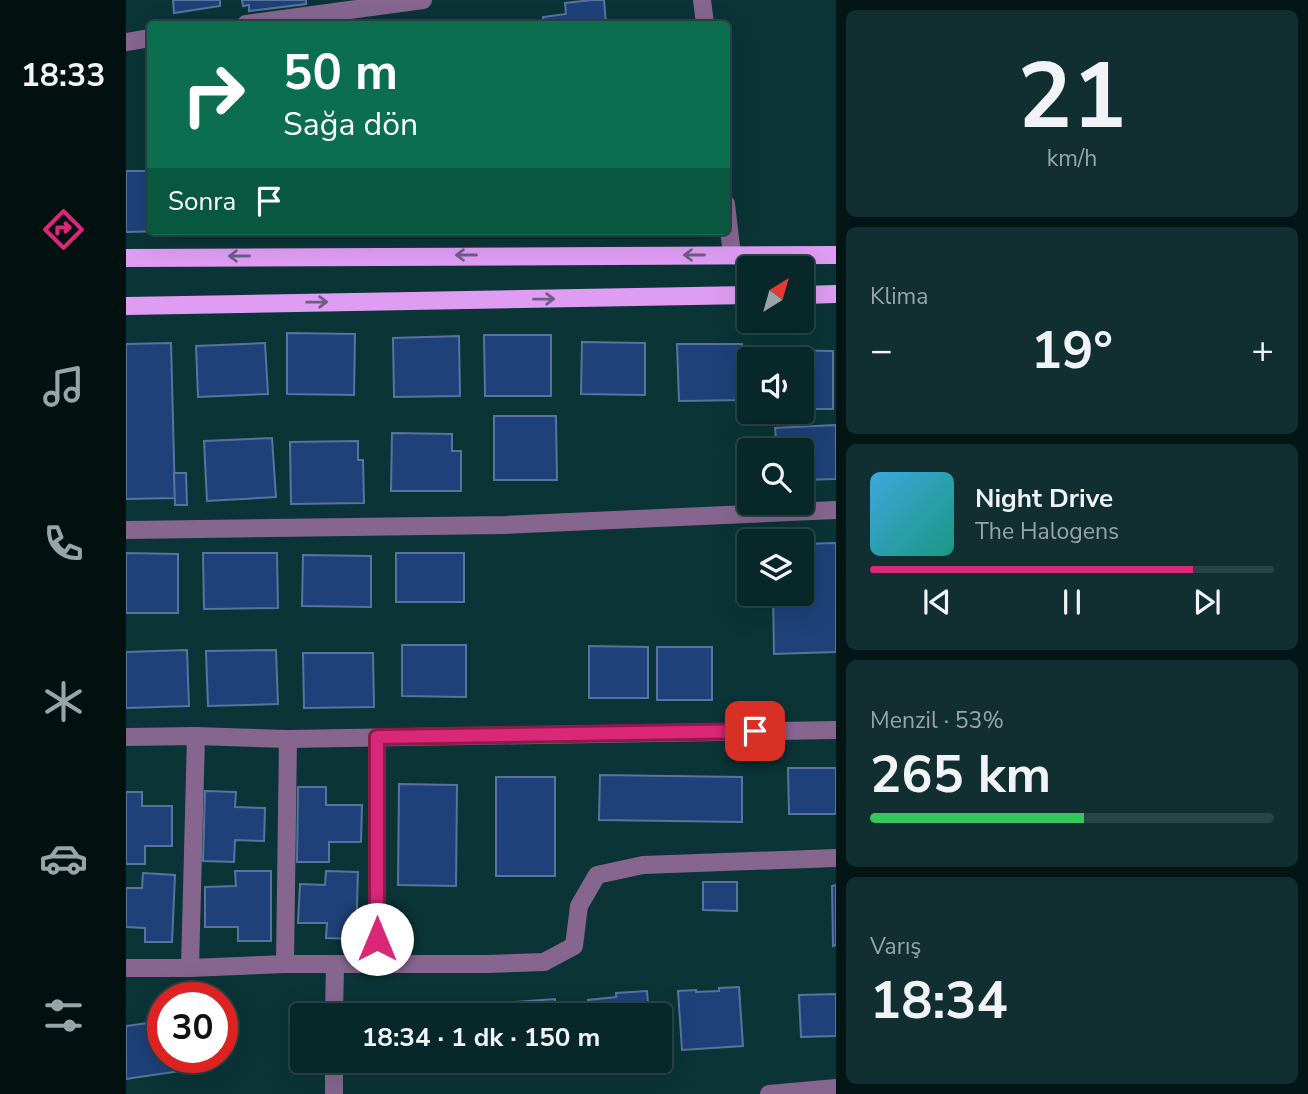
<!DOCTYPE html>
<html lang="tr">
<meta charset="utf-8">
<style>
:root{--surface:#082728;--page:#112f30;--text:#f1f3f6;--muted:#98a5a8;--line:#294445;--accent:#db2777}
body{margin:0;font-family:"Nunito Sans",sans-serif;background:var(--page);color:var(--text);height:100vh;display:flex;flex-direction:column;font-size:26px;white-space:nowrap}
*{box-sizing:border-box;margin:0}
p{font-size:23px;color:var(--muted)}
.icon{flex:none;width:38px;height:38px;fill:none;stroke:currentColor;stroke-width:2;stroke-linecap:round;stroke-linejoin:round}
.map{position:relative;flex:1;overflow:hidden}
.panel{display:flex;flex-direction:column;gap:10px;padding:10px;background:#041516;width:472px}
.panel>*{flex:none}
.banner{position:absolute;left:21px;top:21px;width:583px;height:214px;border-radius:7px;box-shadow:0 7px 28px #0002,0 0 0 2px var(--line);background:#0b6e4f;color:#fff;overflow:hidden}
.needle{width:46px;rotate:37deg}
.fabs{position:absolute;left:611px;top:256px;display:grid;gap:14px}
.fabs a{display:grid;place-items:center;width:77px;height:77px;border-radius:7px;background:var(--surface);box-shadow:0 7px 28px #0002,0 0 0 2px var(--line);font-size:35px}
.speed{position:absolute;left:21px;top:982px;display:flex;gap:14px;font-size:35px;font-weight:700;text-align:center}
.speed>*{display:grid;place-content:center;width:91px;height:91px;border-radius:50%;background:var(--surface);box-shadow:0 7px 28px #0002,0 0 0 2px var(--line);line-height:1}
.speed .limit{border:10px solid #d22;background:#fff;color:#111}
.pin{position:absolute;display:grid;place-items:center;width:60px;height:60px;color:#fff;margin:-30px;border-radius:14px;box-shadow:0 4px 10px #0006}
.me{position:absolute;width:77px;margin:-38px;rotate:0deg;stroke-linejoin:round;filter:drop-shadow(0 0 5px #0008)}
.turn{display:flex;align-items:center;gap:24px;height:147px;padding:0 21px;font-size:32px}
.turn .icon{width:91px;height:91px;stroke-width:2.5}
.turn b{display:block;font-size:49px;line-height:60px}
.then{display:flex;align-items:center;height:66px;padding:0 21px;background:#0003;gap:14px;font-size:26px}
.big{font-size:52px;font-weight:700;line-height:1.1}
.panel .widget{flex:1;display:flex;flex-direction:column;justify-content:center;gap:10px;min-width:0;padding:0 24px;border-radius:10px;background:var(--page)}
.panel .dial{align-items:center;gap:0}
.dial b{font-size:91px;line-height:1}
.song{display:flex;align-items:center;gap:21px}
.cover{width:84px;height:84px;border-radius:10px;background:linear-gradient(135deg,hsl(200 70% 55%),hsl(170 70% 35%))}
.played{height:7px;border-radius:4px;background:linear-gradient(90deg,var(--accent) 80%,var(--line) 80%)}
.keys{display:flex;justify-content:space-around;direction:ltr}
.heat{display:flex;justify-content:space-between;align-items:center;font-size:38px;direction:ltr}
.charge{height:10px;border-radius:5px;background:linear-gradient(90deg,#34c759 53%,var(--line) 0)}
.trip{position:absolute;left:164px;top:1003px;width:382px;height:70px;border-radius:7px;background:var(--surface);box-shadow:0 7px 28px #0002,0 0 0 2px var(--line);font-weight:700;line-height:70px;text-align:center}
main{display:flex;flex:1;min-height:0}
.tab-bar{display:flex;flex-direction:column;width:126px;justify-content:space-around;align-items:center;background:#031010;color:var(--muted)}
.tab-bar .icon{width:49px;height:49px}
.tab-bar .on{color:var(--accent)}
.tab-bar b{font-size:32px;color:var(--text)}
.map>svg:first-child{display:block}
</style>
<main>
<nav class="tab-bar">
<b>18:33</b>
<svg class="icon on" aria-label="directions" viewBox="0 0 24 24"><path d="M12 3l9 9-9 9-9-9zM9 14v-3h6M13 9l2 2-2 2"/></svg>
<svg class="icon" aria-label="music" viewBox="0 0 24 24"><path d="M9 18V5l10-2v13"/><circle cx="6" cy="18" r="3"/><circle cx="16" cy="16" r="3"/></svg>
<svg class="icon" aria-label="phone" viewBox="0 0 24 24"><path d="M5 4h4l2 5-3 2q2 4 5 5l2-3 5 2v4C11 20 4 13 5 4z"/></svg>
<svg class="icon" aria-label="climate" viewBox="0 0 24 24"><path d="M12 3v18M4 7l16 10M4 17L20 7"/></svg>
<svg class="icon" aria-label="car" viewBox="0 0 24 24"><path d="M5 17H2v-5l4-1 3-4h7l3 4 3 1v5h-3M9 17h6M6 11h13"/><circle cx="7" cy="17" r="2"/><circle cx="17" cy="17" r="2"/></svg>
<svg class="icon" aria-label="filters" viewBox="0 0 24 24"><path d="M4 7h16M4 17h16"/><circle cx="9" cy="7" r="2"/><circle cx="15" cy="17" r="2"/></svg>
</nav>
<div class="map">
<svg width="710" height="1094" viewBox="0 0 710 1094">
<rect width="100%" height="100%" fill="#0b3436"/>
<g fill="#1d4178" stroke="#58749e" stroke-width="2">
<path d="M47,0H94V6L48,13Z"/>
<path d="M116,0H180V4L123,11V5L117,6Z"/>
<path d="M466,0H478L480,24H418L417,17L440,14L439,3Z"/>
<path d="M0,171H24V231H43L0,232Z"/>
<path d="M161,333L229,334L228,395L161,394Z"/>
<path d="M358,335H425V396H359Z"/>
<path d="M333,336L334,396L268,397L267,338Z"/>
<path d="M456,342L519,343V395L455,394Z"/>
<path d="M45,343L49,498L0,499V344Z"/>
<path d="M139,343L142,394L72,397L70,346Z"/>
<path d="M551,344H616L617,400L553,401Z"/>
<path d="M641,350L707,351V409H676V359H641Z"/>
<path d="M368,416H430L431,480H368Z"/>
<path d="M710,425V479L676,480V450H651L649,428Z"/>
<path d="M266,433L326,434V451H335V491H265Z"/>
<path d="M146,438L150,497L81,501L78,441Z"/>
<path d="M232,441V460H237L238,503L165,504L164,442Z"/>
<path d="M48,473H60L61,505H49Z"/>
<path d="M710,543V652L648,654L647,593H676V544Z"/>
<path d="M0,553L52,554V613H0Z"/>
<path d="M77,553H151L152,608L78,609Z"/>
<rect x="270" y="553" width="68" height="49"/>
<path d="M177,555L245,556V607L176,606Z"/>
<path d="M276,645H340V697L276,696Z"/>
<path d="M463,646L522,647V698H463Z"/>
<rect x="531" y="647" width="55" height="53"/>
<path d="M61,650L63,706L0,708V652Z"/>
<path d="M150,650L152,704L82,706L80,651Z"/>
<path d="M177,653H247L248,707L178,708Z"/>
<path d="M662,768H710V814H663Z"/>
<path d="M474,775L616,777V822L473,820Z"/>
<rect x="370" y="777" width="59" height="99"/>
<path d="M273,784L331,785L330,886L272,885Z"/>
<path d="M172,787H200V805H236L235,842H203V862H171Z"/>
<path d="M79,791L110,792L109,807L139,808L138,841L109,840L108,862L77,861Z"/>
<path d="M0,792H16V806H46V846H19V864H0Z"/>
<path d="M109,871H145V941H112V927H79V887L110,886Z"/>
<path d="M200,871L232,872L230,939L200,938L201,923H172L174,884L199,885Z"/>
<path d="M17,873L49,875L46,942H19V928L0,927V888H16Z"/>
<path d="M577,882H611V911L577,910Z"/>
<path d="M710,885V945L707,946L706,886Z"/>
<path d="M613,987L617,1046L556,1050L552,991L570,990V992L593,991V988Z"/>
<path d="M521,991L523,1015H463L462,1000L490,997V993Z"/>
<path d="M710,994V1036L675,1037L673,995Z"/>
<path d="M429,999L430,1015H364L363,1004Z"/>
<path d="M332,1006V1015H274V1007Z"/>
<path d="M37,1021V1057H73L75,1068L0,1079V1026Z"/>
<path d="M276,1060H334V1066L276,1068Z"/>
<path d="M366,1060H413L366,1063Z"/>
</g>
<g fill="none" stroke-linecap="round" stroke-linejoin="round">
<g stroke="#86668f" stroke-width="18">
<path d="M576,0L579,24"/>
<path d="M120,24L297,0"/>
<path d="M0,42L24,38"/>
<path d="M600,204L606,255"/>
<path d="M0,530L379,525L710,510"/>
<path d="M0,737L70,736L162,739L710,730"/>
<path d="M251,737V964"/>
<path d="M159,964L162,739"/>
<path d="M0,968H64L159,964H361L418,962L448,946L453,906L471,875L517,865L710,858"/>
<path d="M64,968L70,736"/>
<path d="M208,1015L209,965"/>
<path d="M208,1094V1060"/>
<path d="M643,1094L710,1088"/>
</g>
<g stroke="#de9cf2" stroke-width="18">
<path d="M0,258L710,255"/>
<path d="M676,295L710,294"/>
<path d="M0,306L623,295"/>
</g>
</g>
<defs><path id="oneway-shaft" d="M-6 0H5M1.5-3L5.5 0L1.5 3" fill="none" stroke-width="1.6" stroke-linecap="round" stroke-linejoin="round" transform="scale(1.75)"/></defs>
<g stroke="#6f5c87">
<use href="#oneway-shaft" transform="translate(340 255) rotate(180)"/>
<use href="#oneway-shaft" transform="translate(568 255) rotate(180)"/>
<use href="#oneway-shaft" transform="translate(113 256) rotate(180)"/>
<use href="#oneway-shaft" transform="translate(418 299) rotate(-1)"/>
<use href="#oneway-shaft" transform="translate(191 302) rotate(-1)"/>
</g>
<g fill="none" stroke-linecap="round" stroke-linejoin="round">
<defs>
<path id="route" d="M251,939V737L629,731"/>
</defs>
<use href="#route" stroke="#8e194d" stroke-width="18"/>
<use href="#route" stroke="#db2777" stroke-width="12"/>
</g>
</svg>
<div class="fabs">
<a><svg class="needle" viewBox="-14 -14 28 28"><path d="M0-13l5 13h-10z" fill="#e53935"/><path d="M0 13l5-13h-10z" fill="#98a5a8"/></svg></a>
<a><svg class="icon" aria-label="sound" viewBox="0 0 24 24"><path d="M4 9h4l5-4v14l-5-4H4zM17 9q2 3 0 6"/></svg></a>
<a><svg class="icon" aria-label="search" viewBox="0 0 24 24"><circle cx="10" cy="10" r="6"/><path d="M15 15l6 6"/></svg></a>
<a><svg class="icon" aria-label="layers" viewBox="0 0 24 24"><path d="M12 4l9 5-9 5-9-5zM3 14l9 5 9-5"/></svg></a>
</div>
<div class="speed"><div class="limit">30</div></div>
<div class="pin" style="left:629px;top:731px;background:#d93025"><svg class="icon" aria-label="arrive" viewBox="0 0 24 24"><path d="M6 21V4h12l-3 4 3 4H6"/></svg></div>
<svg class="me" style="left:251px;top:939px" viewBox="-20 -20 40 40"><circle r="19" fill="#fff"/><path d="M0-13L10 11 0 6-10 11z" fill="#db2777"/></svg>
<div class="trip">18:34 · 1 dk · 150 m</div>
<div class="banner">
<div class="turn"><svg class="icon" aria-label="right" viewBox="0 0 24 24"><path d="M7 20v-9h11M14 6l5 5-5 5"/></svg><div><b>50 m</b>Sağa dön</div></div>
<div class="then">Sonra<svg class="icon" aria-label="arrive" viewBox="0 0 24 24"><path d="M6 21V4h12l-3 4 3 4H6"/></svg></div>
</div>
</div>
<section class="panel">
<div class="widget dial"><b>21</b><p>km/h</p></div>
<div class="widget"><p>Klima</p>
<div class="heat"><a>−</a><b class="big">19°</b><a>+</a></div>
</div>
<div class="widget">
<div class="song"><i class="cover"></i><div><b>Night Drive</b><p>The Halogens</p></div></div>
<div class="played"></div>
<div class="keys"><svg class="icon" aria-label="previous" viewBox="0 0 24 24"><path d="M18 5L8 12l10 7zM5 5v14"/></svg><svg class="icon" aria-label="pause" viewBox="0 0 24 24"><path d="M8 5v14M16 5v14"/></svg><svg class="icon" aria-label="next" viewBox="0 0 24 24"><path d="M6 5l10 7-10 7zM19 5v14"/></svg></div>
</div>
<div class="widget"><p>Menzil · 53%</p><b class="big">265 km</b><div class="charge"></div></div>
<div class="widget"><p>Varış</p><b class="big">18:34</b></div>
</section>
</main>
